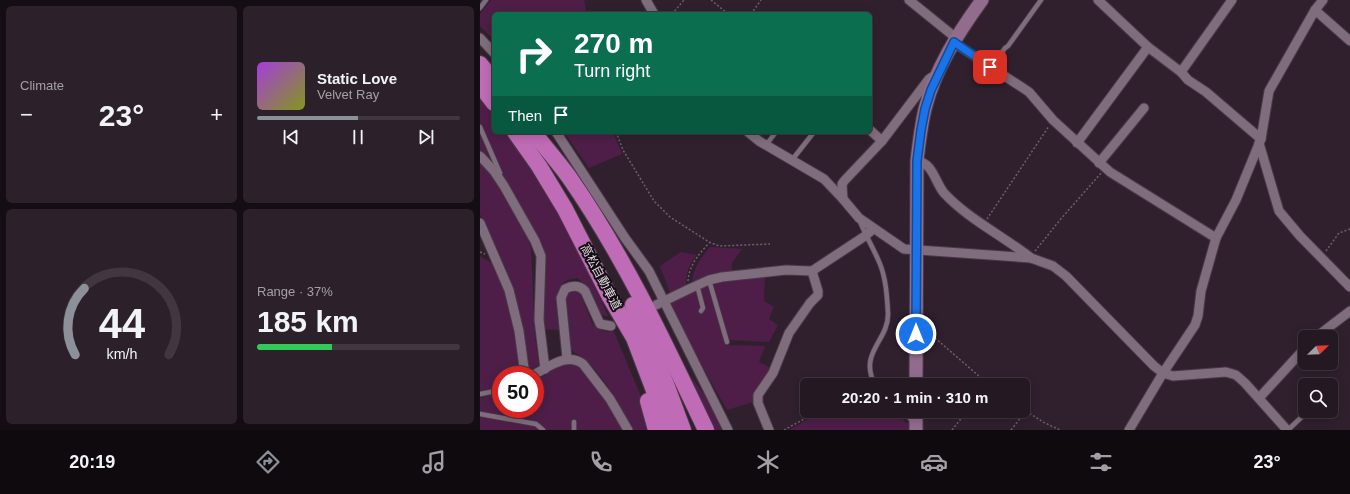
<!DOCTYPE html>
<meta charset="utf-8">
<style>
:root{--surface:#241822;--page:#2c212a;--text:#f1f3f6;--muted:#a3a0a5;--line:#413740;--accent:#8c9099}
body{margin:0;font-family:Arial,"Noto Sans JP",sans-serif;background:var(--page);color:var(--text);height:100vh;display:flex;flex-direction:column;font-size:15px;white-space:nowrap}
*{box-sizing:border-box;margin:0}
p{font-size:13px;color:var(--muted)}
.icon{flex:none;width:22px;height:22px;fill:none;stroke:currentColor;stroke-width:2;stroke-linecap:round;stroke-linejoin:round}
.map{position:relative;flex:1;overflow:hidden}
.sheet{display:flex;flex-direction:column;gap:6px;padding:6px;background:#140d13;width:480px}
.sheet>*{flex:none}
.top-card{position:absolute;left:12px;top:12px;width:380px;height:122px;border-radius:6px;box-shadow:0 2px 10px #0003,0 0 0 1px var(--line);background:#0b6e4f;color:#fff;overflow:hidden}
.needle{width:26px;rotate:67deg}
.controls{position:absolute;left:818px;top:330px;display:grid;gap:8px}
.controls a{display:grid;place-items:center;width:40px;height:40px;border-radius:6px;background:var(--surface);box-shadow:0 2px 10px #0003,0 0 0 1px var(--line);font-size:20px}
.speed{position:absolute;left:12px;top:366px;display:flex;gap:8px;font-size:20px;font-weight:700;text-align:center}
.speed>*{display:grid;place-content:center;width:52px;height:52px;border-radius:50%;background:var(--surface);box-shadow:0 2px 10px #0003,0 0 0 1px var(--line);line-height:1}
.speed .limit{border:6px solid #d22;background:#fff;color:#111}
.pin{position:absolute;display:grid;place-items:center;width:34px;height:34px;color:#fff;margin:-17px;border-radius:8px;box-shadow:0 2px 6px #0006}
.me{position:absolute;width:44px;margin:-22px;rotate:0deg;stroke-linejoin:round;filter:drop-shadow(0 0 3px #0008)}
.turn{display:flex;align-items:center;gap:14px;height:84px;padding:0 16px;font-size:18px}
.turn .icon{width:52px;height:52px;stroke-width:2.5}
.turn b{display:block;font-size:28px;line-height:34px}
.then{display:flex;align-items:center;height:38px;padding:0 16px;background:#0003;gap:8px;font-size:15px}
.big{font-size:30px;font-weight:700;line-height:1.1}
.sheet .tile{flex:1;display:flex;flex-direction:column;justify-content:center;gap:6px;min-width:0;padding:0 14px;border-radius:6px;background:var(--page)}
.sheet .dial{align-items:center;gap:0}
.dial svg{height:104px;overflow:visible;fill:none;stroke:var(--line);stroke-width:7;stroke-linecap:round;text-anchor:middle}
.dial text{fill:var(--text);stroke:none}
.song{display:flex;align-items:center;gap:12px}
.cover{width:48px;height:48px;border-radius:6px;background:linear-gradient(135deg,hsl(280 70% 55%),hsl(70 70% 35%))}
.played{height:4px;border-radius:2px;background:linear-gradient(90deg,var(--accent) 50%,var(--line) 50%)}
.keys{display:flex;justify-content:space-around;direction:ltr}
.heat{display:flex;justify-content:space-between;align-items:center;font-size:22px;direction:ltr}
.charge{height:6px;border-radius:3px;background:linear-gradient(90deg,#34c759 37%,var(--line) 0)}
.sheet .tiles{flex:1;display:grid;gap:6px;grid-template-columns:repeat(2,1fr)}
.trip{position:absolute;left:320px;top:378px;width:230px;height:40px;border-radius:6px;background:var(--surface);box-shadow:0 2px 10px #0003,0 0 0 1px var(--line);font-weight:700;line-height:40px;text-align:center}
.menu{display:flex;height:64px;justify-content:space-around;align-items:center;background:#0e0a0e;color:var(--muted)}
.menu .icon{width:28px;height:28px}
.menu .current{color:var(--accent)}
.menu b{font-size:18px;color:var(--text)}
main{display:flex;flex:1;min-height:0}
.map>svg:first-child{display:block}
</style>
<main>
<section class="sheet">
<div class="tiles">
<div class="tile"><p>Climate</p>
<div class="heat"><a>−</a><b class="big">23°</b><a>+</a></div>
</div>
<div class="tile">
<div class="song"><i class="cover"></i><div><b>Static Love</b><p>Velvet Ray</p></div></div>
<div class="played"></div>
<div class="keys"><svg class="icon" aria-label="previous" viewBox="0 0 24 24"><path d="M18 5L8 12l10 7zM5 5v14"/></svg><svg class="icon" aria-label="pause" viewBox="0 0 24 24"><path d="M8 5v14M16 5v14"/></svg><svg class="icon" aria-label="next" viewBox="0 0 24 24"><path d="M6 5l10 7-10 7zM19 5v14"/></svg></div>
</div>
<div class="tile dial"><svg viewBox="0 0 100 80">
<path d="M14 69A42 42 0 1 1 86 69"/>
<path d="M14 69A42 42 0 0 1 21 18" stroke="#8c9099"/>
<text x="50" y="56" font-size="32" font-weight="700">44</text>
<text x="50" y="72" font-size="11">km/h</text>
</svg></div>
<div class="tile"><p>Range · 37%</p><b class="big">185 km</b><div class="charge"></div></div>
</div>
</section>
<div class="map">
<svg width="870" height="430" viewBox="0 0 870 430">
<rect width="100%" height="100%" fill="#30202e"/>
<g fill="#4e1e48">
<path d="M11,0H104L107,14H14V40L0,26V14Z"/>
<path d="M0,94L14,113V132H28L55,169L111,277L128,316C112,316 112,296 105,285C104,283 100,281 98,278C93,279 87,279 83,283C74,291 77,319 79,330L63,329V257L13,165L0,150Z"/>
<path d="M84,132H133L142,154L109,168Z"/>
<path d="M0,162L23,190L46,233L51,248L55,338L59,365L47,372V357L33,291L27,273L0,214Z"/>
<path d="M230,247L262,249L252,263L251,274L212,283C213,268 221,258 230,247Z"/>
<path d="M201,252L216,255C209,265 206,272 206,285L190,293L180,266Z"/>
<path d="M0,256L13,264L26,294L36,330L41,375H21V409H55V381L82,365L95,364L102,368L130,407L144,430H97V421H93V430H0Z"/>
<path d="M285,277L284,301L294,307L289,319L298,325L289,342L248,340L232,283Z"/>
<path d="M228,285L246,345L285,346L279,362L292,369L276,394L273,402L247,410L211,346L191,303L217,288Z"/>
<path d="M94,291L100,293L112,323C118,331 124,332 134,332L160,394L171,430H153C140,405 127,381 107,361C102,356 95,353 89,349L86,298L88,294Z"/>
<path d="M211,376L231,405L242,430H234Z"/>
<path d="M343,411H416L426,423L428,422L430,430H309Z"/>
</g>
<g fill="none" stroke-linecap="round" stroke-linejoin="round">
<defs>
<g id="lane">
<path d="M0,8L6,0"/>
<path d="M511,67L525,48L528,46L561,0"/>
<path d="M0,127L20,173"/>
<path d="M286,145L296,132"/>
<path d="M312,160L334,132"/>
<path d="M379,219C385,235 394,249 400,264C406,279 407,296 408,313C409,341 378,352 395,385"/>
<path d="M229,280L247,342"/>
<path d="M217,285L223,308L221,311"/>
<path d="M0,394L21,390"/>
<path d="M424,411L433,422"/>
<path d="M0,414L56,424L63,430"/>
<path d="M94,430V422"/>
<path d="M808,430L828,411"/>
</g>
<g id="street">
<path d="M166,0L174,14"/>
<path d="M429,0L476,38"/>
<path d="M618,0L668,47L701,72L708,80L726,92L781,139"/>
<path d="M835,10L870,41"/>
<path d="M0,38L14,53"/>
<path d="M473,42L549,92L573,120L630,172L736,238"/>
<path d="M701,72L752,0"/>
<path d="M390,130L402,141"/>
<path d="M76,132L145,238L169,271L248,430"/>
<path d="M268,132L279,141L344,179L363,199L379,218L424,249L551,258L573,266L586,276L674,366L683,373L693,376L746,372L756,375L765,383L807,430"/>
<path d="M597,143L668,47"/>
<path d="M779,143L799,211L820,236L870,287"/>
<path d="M0,156L14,171L24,186L55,241L61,256L59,320L65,369"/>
<path d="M437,161C453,163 455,182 464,193C487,218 523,236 551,258"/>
<path d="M619,163L664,108"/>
<path d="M363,199L362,184L365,180L402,141L449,79L455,75"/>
<path d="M0,223L29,290L39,331L45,375"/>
<path d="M176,305L209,289L229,280L242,277L306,270L332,271L385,236L393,229"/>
<path d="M836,337L870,311"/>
<path d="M87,358L81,298L85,289C93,285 99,285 105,291L120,324L131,326"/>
<path d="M53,375C69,367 87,352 103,364L130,399L148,430"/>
<path d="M779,398L825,348"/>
<path d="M289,430L278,403V395L293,373L309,333L330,303L338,295V291L332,271"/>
<path d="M649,430L683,373L715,325L718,316L721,291L736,238L756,200L781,139L789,91L835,10L843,0"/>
</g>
<g id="secondary">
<path d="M436,385L437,161C439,143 441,126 445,109C455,69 478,33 502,0"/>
<path d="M436,430V411"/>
</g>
<g id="highway">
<path d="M0,64L14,81"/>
<path d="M0,85L14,103"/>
<path d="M35,132L59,166L85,209L130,297L154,338L189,430"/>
<path d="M53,132C65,147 78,162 89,177C144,256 185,344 226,430"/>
<path d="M153,305L186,384L203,430"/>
<path d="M168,401L176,430"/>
</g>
</defs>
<use href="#lane" stroke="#483b46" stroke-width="6"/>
<use href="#street" stroke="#483b46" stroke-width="11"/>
<use href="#secondary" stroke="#483b46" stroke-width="15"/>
<use href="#highway" stroke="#483b46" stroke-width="18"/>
<g stroke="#6d5f6b" stroke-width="1.5" stroke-dasharray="2 2" stroke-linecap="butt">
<path d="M231,0L248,14"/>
<path d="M192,14L204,0"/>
<path d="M271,14L281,0"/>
<path d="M136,132L143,150L174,201L190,217L229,242L239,246L290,244"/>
<path d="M507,219L569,126"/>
<path d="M555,251L580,220L621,173"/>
<path d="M846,251L859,233L870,229"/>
<path d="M0,252L5,254"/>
<path d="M208,281C209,265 219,254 229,243"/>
<path d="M446,330L508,384"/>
<path d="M543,409L563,422L580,430"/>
<path d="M304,430L339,411"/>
<path d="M472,430L487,411"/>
<path d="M531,430L546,411"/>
</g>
<use href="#lane" stroke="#7f6c7c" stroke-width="4.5"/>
<use href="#street" stroke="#7f6c7c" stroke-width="9"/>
<use href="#secondary" stroke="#926c8d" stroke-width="13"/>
<use href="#highway" stroke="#c06bb5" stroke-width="16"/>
</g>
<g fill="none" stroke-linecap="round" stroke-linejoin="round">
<defs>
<path id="route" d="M436,334L437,161L441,130L445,109L451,90L474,42L510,67"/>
</defs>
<use href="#route" stroke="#114b97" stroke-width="10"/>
<use href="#route" stroke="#1a73e8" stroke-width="7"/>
</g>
<g text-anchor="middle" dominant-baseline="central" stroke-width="4" stroke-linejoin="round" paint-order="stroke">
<g font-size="12" fill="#e2d7e0" stroke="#140d13">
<text transform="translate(121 277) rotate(62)">高松自動車道</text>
</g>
</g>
</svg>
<div class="controls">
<a><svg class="needle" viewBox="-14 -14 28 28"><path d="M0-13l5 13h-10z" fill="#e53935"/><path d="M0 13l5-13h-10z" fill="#a3a0a5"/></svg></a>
<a><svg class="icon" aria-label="search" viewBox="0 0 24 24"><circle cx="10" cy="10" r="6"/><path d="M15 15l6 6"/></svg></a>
</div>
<div class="speed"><div class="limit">50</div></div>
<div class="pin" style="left:510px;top:67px;background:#d93025"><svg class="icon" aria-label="arrive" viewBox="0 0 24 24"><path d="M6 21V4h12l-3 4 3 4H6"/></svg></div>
<svg class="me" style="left:436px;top:334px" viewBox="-20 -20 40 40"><circle r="17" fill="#1a73e8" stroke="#fff" stroke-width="3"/><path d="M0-11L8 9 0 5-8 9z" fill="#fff"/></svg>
<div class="trip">20:20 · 1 min · 310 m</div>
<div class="top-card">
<div class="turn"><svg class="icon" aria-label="right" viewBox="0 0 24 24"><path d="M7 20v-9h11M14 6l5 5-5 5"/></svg><div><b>270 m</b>Turn right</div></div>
<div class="then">Then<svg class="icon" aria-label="arrive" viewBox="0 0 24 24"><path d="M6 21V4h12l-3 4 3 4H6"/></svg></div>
</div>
</div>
</main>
<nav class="menu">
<b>20:19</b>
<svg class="icon current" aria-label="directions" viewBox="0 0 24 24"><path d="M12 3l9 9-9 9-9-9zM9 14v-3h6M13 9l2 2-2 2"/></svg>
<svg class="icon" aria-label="music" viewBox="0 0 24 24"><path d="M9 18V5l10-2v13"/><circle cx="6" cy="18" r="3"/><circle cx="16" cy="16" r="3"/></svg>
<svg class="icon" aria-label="phone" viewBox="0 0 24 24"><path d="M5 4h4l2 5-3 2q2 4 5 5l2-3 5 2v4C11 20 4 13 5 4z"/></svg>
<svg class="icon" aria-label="climate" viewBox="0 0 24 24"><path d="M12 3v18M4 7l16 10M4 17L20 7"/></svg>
<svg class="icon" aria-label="car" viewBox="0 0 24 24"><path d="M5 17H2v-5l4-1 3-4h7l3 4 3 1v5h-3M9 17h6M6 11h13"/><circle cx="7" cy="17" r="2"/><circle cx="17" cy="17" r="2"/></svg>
<svg class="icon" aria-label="filters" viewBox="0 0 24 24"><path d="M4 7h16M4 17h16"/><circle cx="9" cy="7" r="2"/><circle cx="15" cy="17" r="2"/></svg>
<b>23°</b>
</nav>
